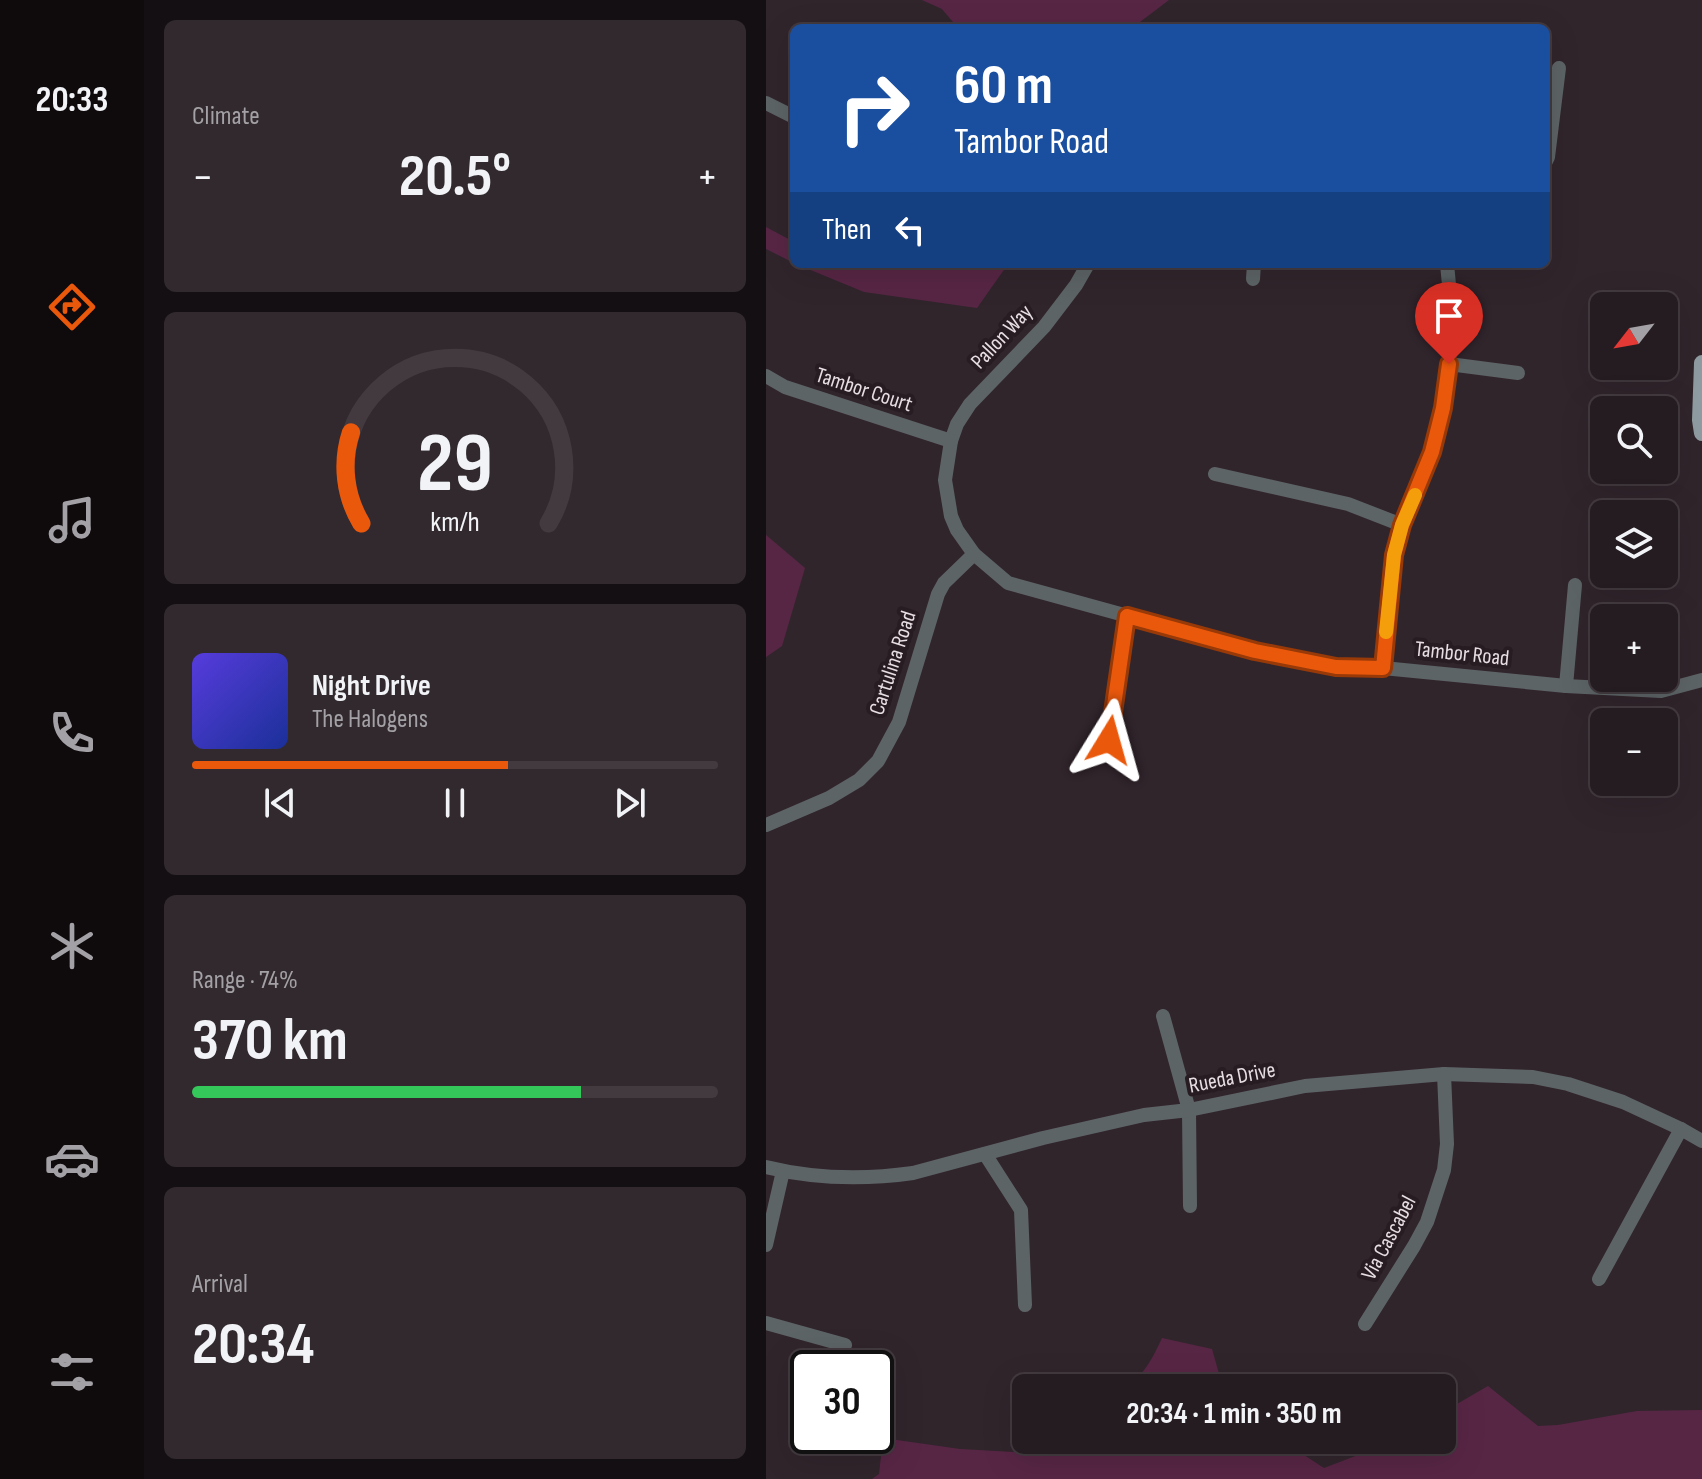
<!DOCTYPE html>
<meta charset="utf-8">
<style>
:root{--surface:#251c21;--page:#31292e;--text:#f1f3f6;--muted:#a3a1a5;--line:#423a3f;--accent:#ea580c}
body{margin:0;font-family:"Sofia Sans Condensed",sans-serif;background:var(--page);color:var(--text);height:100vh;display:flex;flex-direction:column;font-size:30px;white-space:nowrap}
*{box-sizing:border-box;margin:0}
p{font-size:26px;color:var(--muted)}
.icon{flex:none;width:44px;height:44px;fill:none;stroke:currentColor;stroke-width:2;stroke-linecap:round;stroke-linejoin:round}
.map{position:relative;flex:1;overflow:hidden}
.details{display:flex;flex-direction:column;gap:20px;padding:20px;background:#140f12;width:622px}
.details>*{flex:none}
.banner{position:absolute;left:24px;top:24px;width:760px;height:244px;border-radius:12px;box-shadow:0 8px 32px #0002,0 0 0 2px var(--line);background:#1a4fa0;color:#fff;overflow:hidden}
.needle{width:52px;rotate:239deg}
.fabs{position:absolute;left:824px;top:292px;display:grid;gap:16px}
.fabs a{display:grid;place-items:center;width:88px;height:88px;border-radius:12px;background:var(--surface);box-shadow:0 8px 32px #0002,0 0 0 2px var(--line);font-size:40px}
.speed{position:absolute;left:24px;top:1350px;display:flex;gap:16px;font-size:40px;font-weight:700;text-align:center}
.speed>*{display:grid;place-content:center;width:104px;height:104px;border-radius:50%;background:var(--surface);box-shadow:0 8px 32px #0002,0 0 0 2px var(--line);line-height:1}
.speed .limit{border:4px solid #111;border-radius:12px;background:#fff;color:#111}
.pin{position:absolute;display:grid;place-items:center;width:68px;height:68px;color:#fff;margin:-82px -34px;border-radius:50% 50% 50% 0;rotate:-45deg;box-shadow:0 0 8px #0007}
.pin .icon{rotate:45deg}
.me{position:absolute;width:88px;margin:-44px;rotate:8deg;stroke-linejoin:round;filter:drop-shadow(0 0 6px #0008)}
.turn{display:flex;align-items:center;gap:28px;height:168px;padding:0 32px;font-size:36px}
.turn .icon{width:104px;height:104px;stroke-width:2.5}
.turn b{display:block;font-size:56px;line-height:68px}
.then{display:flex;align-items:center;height:76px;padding:0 32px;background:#0003;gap:16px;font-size:30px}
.big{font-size:60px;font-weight:700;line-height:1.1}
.details .widget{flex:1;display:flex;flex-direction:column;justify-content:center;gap:12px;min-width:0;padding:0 28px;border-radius:12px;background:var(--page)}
.details .dial{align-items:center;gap:0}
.dial svg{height:208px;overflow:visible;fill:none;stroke:var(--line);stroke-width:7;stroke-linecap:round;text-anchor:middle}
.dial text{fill:var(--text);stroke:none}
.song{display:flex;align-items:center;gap:24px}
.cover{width:96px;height:96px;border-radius:12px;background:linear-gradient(135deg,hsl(250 70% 55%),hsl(230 70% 35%))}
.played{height:8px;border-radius:4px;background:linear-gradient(90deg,var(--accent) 60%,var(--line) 60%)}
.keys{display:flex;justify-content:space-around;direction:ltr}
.heat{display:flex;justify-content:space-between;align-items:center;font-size:44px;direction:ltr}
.charge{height:12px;border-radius:6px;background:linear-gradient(90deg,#34c759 74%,var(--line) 0)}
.trip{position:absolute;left:246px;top:1374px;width:444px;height:80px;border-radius:12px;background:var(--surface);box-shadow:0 8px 32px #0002,0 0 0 2px var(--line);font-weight:700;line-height:80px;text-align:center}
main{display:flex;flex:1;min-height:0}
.menu{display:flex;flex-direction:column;width:144px;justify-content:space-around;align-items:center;background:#0f0b0d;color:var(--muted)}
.menu .icon{width:56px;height:56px}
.menu .on{color:var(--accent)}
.menu b{font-size:36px;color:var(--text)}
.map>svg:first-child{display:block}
</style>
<main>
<nav class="menu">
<b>20:33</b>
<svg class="icon on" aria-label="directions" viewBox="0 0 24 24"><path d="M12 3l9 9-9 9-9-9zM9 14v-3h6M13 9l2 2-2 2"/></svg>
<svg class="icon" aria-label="music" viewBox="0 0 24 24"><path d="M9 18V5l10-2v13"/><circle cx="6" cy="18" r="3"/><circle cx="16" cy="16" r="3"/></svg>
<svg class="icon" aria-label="phone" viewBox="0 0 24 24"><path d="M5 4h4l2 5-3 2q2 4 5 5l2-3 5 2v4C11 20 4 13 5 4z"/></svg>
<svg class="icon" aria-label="climate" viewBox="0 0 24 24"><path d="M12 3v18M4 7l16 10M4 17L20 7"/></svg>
<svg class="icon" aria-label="car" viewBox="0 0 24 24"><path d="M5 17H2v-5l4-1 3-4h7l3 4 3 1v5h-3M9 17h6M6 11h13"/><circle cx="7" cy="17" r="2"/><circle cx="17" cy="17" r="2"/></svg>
<svg class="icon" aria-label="filters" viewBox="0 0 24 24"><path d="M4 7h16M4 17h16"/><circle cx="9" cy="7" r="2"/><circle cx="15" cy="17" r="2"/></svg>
</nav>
<section class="details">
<div class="widget"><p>Climate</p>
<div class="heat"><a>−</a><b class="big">20.5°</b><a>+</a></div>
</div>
<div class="widget dial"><svg viewBox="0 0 100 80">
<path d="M14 69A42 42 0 1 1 86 69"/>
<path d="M14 69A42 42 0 0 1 10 34" stroke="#ea580c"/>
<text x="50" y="56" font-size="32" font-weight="700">29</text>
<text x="50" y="72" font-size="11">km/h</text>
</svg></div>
<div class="widget">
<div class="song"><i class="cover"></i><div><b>Night Drive</b><p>The Halogens</p></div></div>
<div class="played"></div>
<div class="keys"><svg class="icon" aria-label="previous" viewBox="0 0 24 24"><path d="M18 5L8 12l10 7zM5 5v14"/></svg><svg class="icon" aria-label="pause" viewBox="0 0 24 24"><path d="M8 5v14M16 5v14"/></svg><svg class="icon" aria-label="next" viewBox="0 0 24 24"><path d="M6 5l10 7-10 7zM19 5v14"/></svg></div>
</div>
<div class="widget"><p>Range · 74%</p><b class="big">370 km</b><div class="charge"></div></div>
<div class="widget"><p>Arrival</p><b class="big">20:34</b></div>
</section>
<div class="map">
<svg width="936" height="1479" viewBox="0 0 936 1479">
<rect width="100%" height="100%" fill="#31252c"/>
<g fill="#582645">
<path d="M156,0H403L366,28H192L176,9Z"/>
<path d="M0,227L28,242V263L0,249Z"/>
<path d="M30,264H242L211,308L98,292Z"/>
<path d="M0,535L39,568L16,646L0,657Z"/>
<path d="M396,1338L446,1349L457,1388H361C378,1374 387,1358 396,1338Z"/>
<path d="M722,1386L772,1426L792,1425L871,1411L936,1410V1479H106L113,1474L117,1438L194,1449L283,1454L300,1440H515L558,1468L631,1440H676V1420L691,1404Z"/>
</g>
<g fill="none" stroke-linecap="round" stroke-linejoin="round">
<g stroke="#5d6466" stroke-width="14">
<path d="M0,103L28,117"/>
<path d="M780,161L782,157L793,68"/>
<path d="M322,264L310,285L278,327L204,404L191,424L185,441L179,480L185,516L191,530L208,554L242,583L489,651L570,667L617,668L800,686L895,691L936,680"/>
<path d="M487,279L488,264"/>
<path d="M683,364L752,373"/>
<path d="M0,376L19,387L185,441"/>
<path d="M449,474L582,504L636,525"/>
<path d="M617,668L628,555L636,525L666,452L677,408L687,326L681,264"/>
<path d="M800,686L809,585"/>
<path d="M343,740L361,616"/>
<path d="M0,825L63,798L93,780L112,761L133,722L172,594L178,583L208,554"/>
<path d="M397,1016L423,1110L424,1206"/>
<path d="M219,1154L255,1210L259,1305"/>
<path d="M0,1167C49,1179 97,1180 147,1173L277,1138L378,1115L423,1110L539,1086L678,1074L767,1077L802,1084L857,1102L915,1129L936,1141"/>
<path d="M0,1245L17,1171"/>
<path d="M833,1279L915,1129"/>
<path d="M0,1323L79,1345"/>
<path d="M599,1324L648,1246L661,1222L678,1170L681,1144L678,1074"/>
</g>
<path stroke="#8f9da2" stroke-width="16" d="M936,363L934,420L936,433"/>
</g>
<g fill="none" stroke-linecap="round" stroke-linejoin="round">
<defs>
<path id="route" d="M343,740L361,616L489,651L570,667L617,668L628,555L636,525L666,452L677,408L683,364"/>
</defs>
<use href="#route" stroke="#983908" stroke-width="20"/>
<use href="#route" stroke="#ea580c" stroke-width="14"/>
<path stroke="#f59e0b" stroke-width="14" d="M620,632L628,555L636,525L649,495"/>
</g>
<g text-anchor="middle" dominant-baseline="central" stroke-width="8" stroke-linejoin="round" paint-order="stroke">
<g font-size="22" fill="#e6dee2" stroke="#271c22">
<text transform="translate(236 337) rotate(-47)">Pallon Way</text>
<text transform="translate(98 390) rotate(18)">Tambor Court</text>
<text transform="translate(696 654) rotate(6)">Tambor Road</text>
<text transform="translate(127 663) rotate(-72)">Cartulina Road</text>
<text transform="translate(466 1078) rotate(-11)">Rueda Drive</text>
<text transform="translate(623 1238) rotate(-62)">Via Cascabel</text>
</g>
</g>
</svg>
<div class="fabs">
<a><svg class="needle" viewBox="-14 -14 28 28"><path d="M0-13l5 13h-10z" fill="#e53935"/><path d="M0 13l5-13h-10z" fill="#a3a1a5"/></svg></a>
<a><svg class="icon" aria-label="search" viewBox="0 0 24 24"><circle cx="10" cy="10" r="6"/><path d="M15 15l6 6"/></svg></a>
<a><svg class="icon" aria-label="layers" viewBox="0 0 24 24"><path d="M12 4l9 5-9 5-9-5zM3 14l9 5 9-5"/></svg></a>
<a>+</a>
<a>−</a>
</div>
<div class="speed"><div class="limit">30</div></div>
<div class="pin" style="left:683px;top:364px;background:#d93025"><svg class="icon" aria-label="arrive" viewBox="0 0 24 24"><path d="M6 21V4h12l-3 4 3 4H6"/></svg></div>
<svg class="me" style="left:343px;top:740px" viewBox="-20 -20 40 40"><path d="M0-17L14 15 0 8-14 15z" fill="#ea580c" stroke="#fff" stroke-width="4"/></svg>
<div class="trip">20:34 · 1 min · 350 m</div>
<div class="banner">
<div class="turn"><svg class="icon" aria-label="right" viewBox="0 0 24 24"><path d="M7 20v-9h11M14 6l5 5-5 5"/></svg><div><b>60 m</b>Tambor Road</div></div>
<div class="then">Then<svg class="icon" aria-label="left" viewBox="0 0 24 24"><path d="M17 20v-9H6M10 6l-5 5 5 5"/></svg></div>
</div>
</div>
</main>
